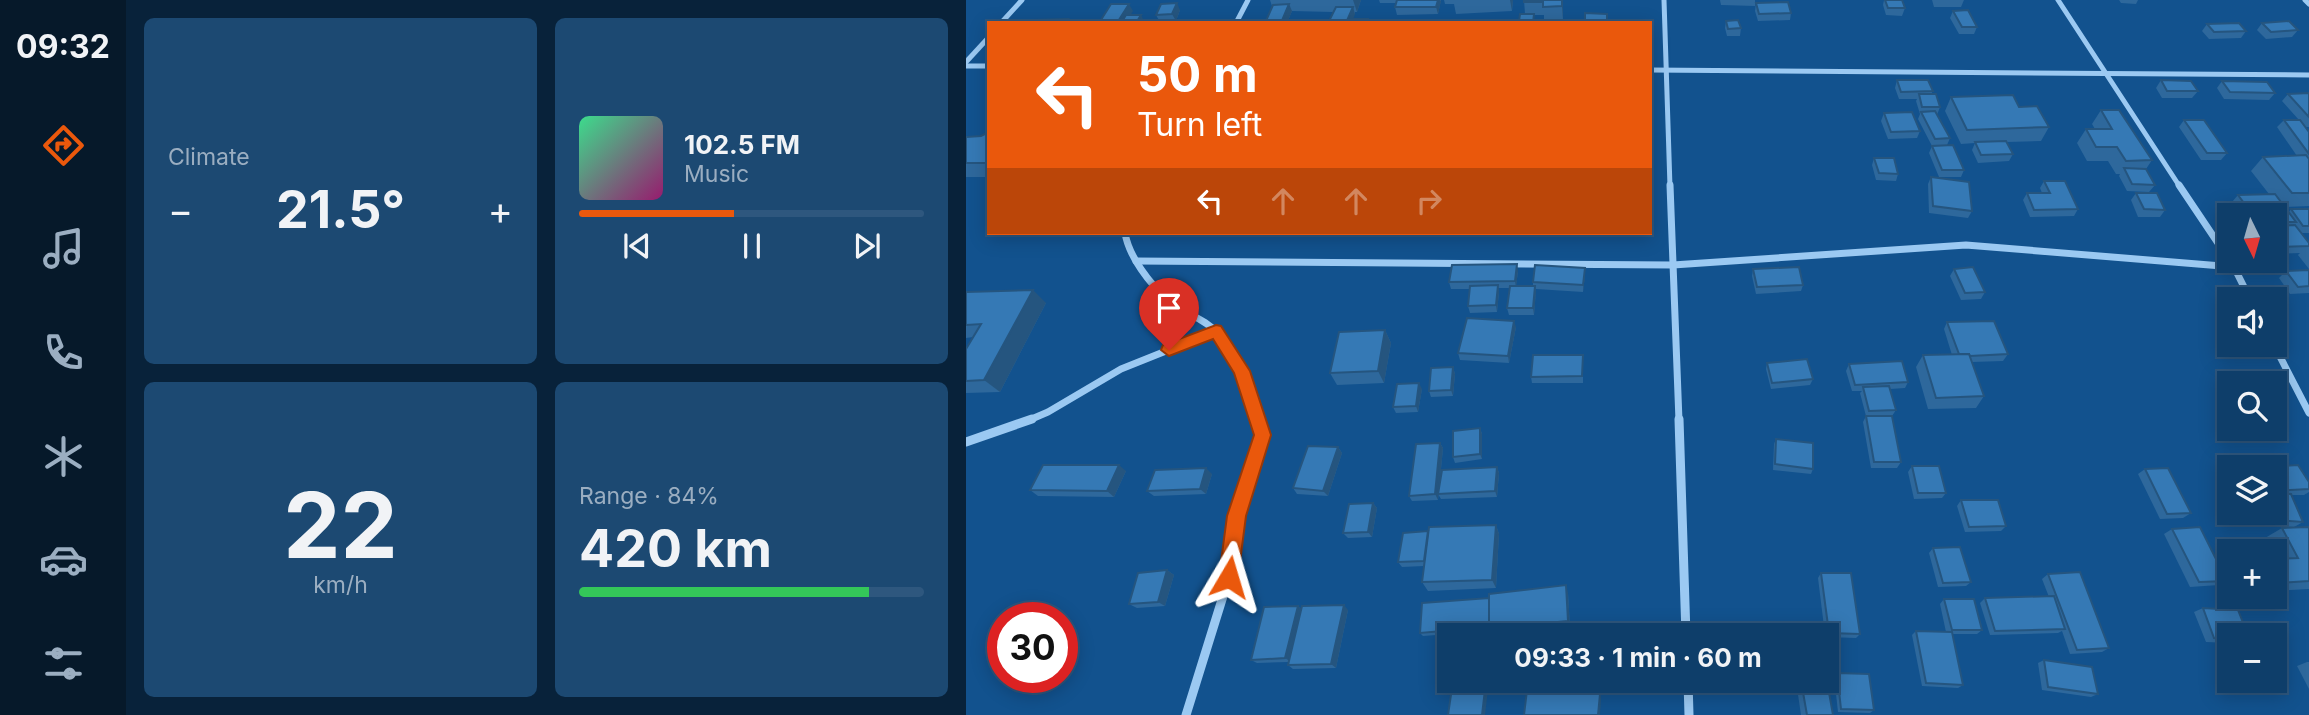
<!DOCTYPE html>
<meta charset="utf-8">
<style>
:root{--surface:#0e3e6a;--page:#1c4972;--text:#f1f3f6;--muted:#9baec1;--line:#2e577e;--accent:#ea580c}
body{margin:0;font-family:Inter,sans-serif;background:var(--page);color:var(--text);height:100vh;display:flex;flex-direction:column;font-size:26px;white-space:nowrap}
*{box-sizing:border-box;margin:0}
p{font-size:23px;color:var(--muted)}
.icon{flex:none;width:38px;height:38px;fill:none;stroke:currentColor;stroke-width:2;stroke-linecap:round;stroke-linejoin:round}
.map{position:relative;flex:1;overflow:hidden}
.panel{display:flex;flex-direction:column;gap:18px;padding:18px;background:#08223a;width:840px}
.panel>*{flex:none}
.guide{position:absolute;left:21px;top:21px;width:665px;height:214px;border-radius:0px;box-shadow:0 4px 18px #0003,0 0 0 2px var(--line);background:#ea580c;color:#fff;overflow:hidden}
.needle{width:46px;rotate:175deg}
.tools{position:absolute;left:1251px;top:203px;display:grid;gap:14px}
.tools a{display:grid;place-items:center;width:70px;height:70px;border-radius:0px;background:var(--surface);box-shadow:0 4px 18px #0003,0 0 0 2px var(--line);font-size:35px}
.speed{position:absolute;left:21px;top:602px;display:flex;gap:14px;font-size:35px;font-weight:700;text-align:center}
.speed>*{display:grid;place-content:center;width:91px;height:91px;border-radius:50%;background:var(--surface);box-shadow:0 4px 18px #0003,0 0 0 2px var(--line);line-height:1}
.speed .limit{border:10px solid #d22;background:#fff;color:#111}
.pin{position:absolute;display:grid;place-items:center;width:60px;height:60px;color:#fff;margin:-72px -30px;border-radius:50% 50% 50% 0;rotate:-45deg;box-shadow:0 0 7px #0007}
.pin .icon{rotate:45deg}
.me{position:absolute;width:77px;margin:-38px;rotate:7deg;stroke-linejoin:round;filter:drop-shadow(0 0 5px #0008)}
.turn{display:flex;align-items:center;gap:24px;height:147px;padding:0 35px;font-size:32px}
.turn .icon{width:91px;height:91px;stroke-width:2.5}
.turn b{display:block;font-size:49px;line-height:60px}
.lanes{display:flex;align-items:center;height:66px;padding:0 35px;background:#0003;justify-content:center;gap:35px;direction:ltr}
.lanes .off{opacity:.35}
.big{font-size:52px;font-weight:700;line-height:1.1}
.panel .card{flex:1;display:flex;flex-direction:column;justify-content:center;gap:10px;min-width:0;padding:0 24px;border-radius:10px;background:var(--page)}
.panel .dial{align-items:center;gap:0}
.dial b{font-size:91px;line-height:1}
.song{display:flex;align-items:center;gap:21px}
.cover{width:84px;height:84px;border-radius:10px;background:linear-gradient(135deg,hsl(150 70% 55%),hsl(320 70% 35%))}
.played{height:7px;border-radius:4px;background:linear-gradient(90deg,var(--accent) 45%,var(--line) 45%)}
.keys{display:flex;justify-content:space-around;direction:ltr}
.heat{display:flex;justify-content:space-between;align-items:center;font-size:38px;direction:ltr}
.charge{height:10px;border-radius:5px;background:linear-gradient(90deg,#34c759 84%,var(--line) 0)}
.panel .tiles{flex:1;display:grid;gap:18px;grid-template-columns:repeat(2,1fr)}
.trip{position:absolute;left:471px;top:623px;width:402px;height:70px;border-radius:0px;background:var(--surface);box-shadow:0 4px 18px #0003,0 0 0 2px var(--line);font-weight:700;line-height:70px;text-align:center}
main{display:flex;flex:1;min-height:0}
.dock{display:flex;flex-direction:column;width:126px;justify-content:space-around;align-items:center;background:#06192a;color:var(--muted)}
.dock .icon{width:49px;height:49px}
.dock .selected{color:var(--accent)}
.dock b{font-size:32px;color:var(--text)}
.map>svg:first-child{display:block}
</style>
<main>
<nav class="dock">
<b>09:32</b>
<svg class="icon selected" aria-label="directions" viewBox="0 0 24 24"><path d="M12 3l9 9-9 9-9-9zM9 14v-3h6M13 9l2 2-2 2"/></svg>
<svg class="icon" aria-label="music" viewBox="0 0 24 24"><path d="M9 18V5l10-2v13"/><circle cx="6" cy="18" r="3"/><circle cx="16" cy="16" r="3"/></svg>
<svg class="icon" aria-label="phone" viewBox="0 0 24 24"><path d="M5 4h4l2 5-3 2q2 4 5 5l2-3 5 2v4C11 20 4 13 5 4z"/></svg>
<svg class="icon" aria-label="climate" viewBox="0 0 24 24"><path d="M12 3v18M4 7l16 10M4 17L20 7"/></svg>
<svg class="icon" aria-label="car" viewBox="0 0 24 24"><path d="M5 17H2v-5l4-1 3-4h7l3 4 3 1v5h-3M9 17h6M6 11h13"/><circle cx="7" cy="17" r="2"/><circle cx="17" cy="17" r="2"/></svg>
<svg class="icon" aria-label="filters" viewBox="0 0 24 24"><path d="M4 7h16M4 17h16"/><circle cx="9" cy="7" r="2"/><circle cx="15" cy="17" r="2"/></svg>
</nav>
<section class="panel">
<div class="tiles">
<div class="card"><p>Climate</p>
<div class="heat"><a>−</a><b class="big">21.5°</b><a>+</a></div>
</div>
<div class="card">
<div class="song"><i class="cover"></i><div><b>102.5 FM</b><p>Music</p></div></div>
<div class="played"></div>
<div class="keys"><svg class="icon" aria-label="previous" viewBox="0 0 24 24"><path d="M18 5L8 12l10 7zM5 5v14"/></svg><svg class="icon" aria-label="pause" viewBox="0 0 24 24"><path d="M8 5v14M16 5v14"/></svg><svg class="icon" aria-label="next" viewBox="0 0 24 24"><path d="M6 5l10 7-10 7zM19 5v14"/></svg></div>
</div>
<div class="card dial"><b>22</b><p>km/h</p></div>
<div class="card"><p>Range · 84%</p><b class="big">420 km</b><div class="charge"></div></div>
</div>
</section>
<div class="map">
<svg width="1343" height="715" viewBox="0 0 1343 715">
<rect width="100%" height="100%" fill="#12528e"/>
<g fill="none" stroke-linecap="round" stroke-linejoin="round">
<g stroke="#9bc9f2" stroke-width="5">
<path d="M698,0L704,187"/>
<path d="M1092,0L1214,187"/>
<path d="M1339,0L1343,4"/>
<path d="M35,23L56,0"/>
<path d="M270,23L282,0"/>
<path d="M0,62L23,37"/>
<path d="M0,66H23"/>
<path d="M684,70L1343,75"/>
</g>
<g stroke="#9bc9f2" stroke-width="7">
<path d="M704,185L713,421"/>
<path d="M1213,185L1268,267L1284,299"/>
<path d="M159,233C163,257 184,284 202,300C216,313 239,318 251,333C272,359 281,390 291,421"/>
<path d="M170,261L707,265L1000,245L1268,267"/>
<path d="M1308,345L1343,413"/>
<path d="M61,421L82,412L155,369L250,331"/>
</g>
<g stroke="#9bc9f2" stroke-width="9">
<path d="M713,419L720,635"/>
<path d="M0,442L66,419"/>
<path d="M722,681L723,715"/>
<path d="M220,715L263,577L271,516L296,435L291,419"/>
</g>
</g>
<g fill="#2e689c">
<path d="M304,0H395L391,12H389V14L362,23L367,12L326,11L321,23H299L306,6Z"/>
<path d="M413,0H475L472,14L431,15L429,7L430,3H414Z"/>
<path d="M478,0H547L546,11L490,14L488,4H479Z"/>
<path d="M558,0H597V20H578V15H568V23H537L553,21L559,14Z"/>
<path d="M754,0H789V6L755,5Z"/>
<path d="M918,0H936L939,8L936,16L920,15L917,5Z"/>
<path d="M966,0H998L995,7H968Z"/>
<path d="M1153,0H1172L1170,4L1155,3Z"/>
<path d="M790,3L825,13L824,20L792,21L789,11Z"/>
<path d="M214,10L210,21L194,22L190,15Z"/>
<path d="M987,11L1011,27L1008,34H993L984,18Z"/>
<path d="M760,21L775,28L774,36H761L759,28Z"/>
<path d="M1296,23L1332,30L1326,37L1300,39L1291,30Z"/>
<path d="M1241,24L1280,31L1275,38L1243,39L1236,31Z"/>
<path d="M931,80L967,91L965,94L974,107L971,115L984,138L981,145L998,170L995,177H973L963,153L966,146L952,119L954,114L950,101L951,99H933L929,88Z"/>
<path d="M1195,80L1232,91L1226,98H1196L1190,88Z"/>
<path d="M1256,81L1309,93L1303,100L1258,99L1251,88Z"/>
<path d="M1343,93V127H1339L1343,132V206L1319,207L1323,212L1325,209H1343V233H1335L1343,243V269L1332,255L1334,253L1309,254V215H1275L1266,202L1272,195L1303,194L1285,171L1297,157L1331,156L1311,127L1318,120H1333L1316,101L1322,94Z"/>
<path d="M985,97L1053,107L1083,127L1075,141L1041,142L1047,154L1043,161L1012,163L1006,150L1009,143L995,144L979,111Z"/>
<path d="M1135,110L1186,160L1180,169L1189,185L1183,192L1161,191L1153,176L1154,174H1150L1142,161H1121L1111,143L1120,129H1129L1126,124Z"/>
<path d="M918,113L954,131L951,138L922,139L915,121Z"/>
<path d="M1218,120L1261,153L1255,160H1235L1213,127Z"/>
<path d="M23,132V177H0V137L15,136Z"/>
<path d="M908,158L932,174L930,181L910,180L906,165Z"/>
<path d="M965,177L1006,211L1002,218L963,213L962,184Z"/>
<path d="M1078,181L1112,209L1108,216L1064,217L1057,200L1061,193H1076L1074,188Z"/>
<path d="M1170,193L1199,210L1194,217H1172L1165,200Z"/>
<path d="M787,269L837,285L835,291L790,294L786,276Z"/>
<path d="M988,269L1019,292L1015,299L995,300L984,276Z"/>
<path d="M1343,270V293L1324,294L1313,278L1320,271Z"/>
<path d="M552,271L550,286H567V282L619,275L617,292L570,289L568,315H543L541,308L544,288H532L533,292L531,312L504,313L502,306L504,289H485L483,282Z"/>
<path d="M0,292L80,303L34,392L0,393V349L7,337L0,338Z"/>
<path d="M981,322L1042,354L1037,361L1006,362L1018,396L1010,408L962,409L950,367L957,355H986L978,329Z"/>
<path d="M550,327L543,363L494,360L492,353Z"/>
<path d="M419,330L425,343L418,383L371,385L364,373Z"/>
<path d="M617,361V383H566L565,377Z"/>
<path d="M801,363L847,379L844,385L805,389L800,369Z"/>
<path d="M883,364L942,382L939,388L924,389L930,410L926,416L935,462L931,468H905L897,422L900,416L894,393L896,391H886L880,371Z"/>
<path d="M487,367L489,374L487,396L465,397L463,391Z"/>
<path d="M456,389L452,412L430,413L427,407Z"/>
<path d="M514,428L516,434V459L489,463L487,457Z"/>
<path d="M810,439L847,469L845,474L807,470L808,444Z"/>
<path d="M474,443L477,448L472,500L446,501L443,496Z"/>
<path d="M372,447L376,453L362,496L331,494L327,488Z"/>
<path d="M946,466L980,493L976,498L948,499L942,472Z"/>
<path d="M531,467L533,473L531,497L475,499L472,494Z"/>
<path d="M1309,467L1343,482V492L1338,495H1325L1337,522L1328,527L1299,525L1294,513H1309Z"/>
<path d="M1179,469L1225,513L1217,518L1194,519L1172,474Z"/>
<path d="M160,471L148,497L72,496L64,490Z"/>
<path d="M246,474L240,494L188,496L181,491Z"/>
<path d="M995,500L1040,526L1035,531L999,532L991,506Z"/>
<path d="M407,503L411,508L406,537L382,538L377,533Z"/>
<path d="M530,525L533,534L530,588L462,591L456,582L458,566L436,567L432,562L462,531Z"/>
<path d="M1343,527V589L1309,591V551H1306L1299,538L1316,528Z"/>
<path d="M1206,529L1261,581L1253,585L1224,587L1198,534Z"/>
<path d="M967,548L1005,582L1000,586L972,587L963,553Z"/>
<path d="M201,570L208,575L199,606L171,608L163,604Z"/>
<path d="M855,573L894,634L890,638L861,637V635H859L852,578Z"/>
<path d="M1082,574L1143,648L1136,652L1104,654L1096,631L1092,633L1024,635L1014,603L1019,598L1083,597L1076,579Z"/>
<path d="M602,593L604,628L565,633V635H523V631L457,636L454,633Z"/>
<path d="M978,599L1016,630L1011,634H986L997,685L992,688L956,686L946,635L950,631L980,632L974,604Z"/>
<path d="M332,606L335,609L382,610L370,668L327,669L322,665V662L291,663L285,660Z"/>
<path d="M1237,608L1264,635V643L1240,642L1228,612Z"/>
<path d="M1078,660L1132,694L1125,697L1076,690L1072,663Z"/>
<path d="M1341,662H1343V689L1331,666Z"/>
<path d="M871,673L908,710L904,713L872,712L868,676Z"/>
<path d="M830,681H861L867,715H835Z"/>
</g>
<g fill="#25557f">
<path d="M387,0H395L391,12Z"/>
<path d="M472,0H474L475,1L472,14L470,7Z"/>
<path d="M544,0H547L546,11Z"/>
<path d="M596,0H597V20L596,6Z"/>
<path d="M211,3L214,10L210,21L206,14Z"/>
<path d="M163,4L167,11L160,23H151Z"/>
<path d="M323,4L326,11L321,23H315Z"/>
<path d="M387,7L389,14L386,23H380Z"/>
<path d="M175,15L179,23H170Z"/>
<path d="M551,264L552,271L550,288L549,281Z"/>
<path d="M619,268V275L617,292V285Z"/>
<path d="M532,285L533,292L531,312L530,305Z"/>
<path d="M569,286L570,292L568,315L567,308Z"/>
<path d="M67,290L80,303L34,392L18,380Z"/>
<path d="M548,321L550,327L543,363L542,356Z"/>
<path d="M419,330L425,343L418,383L412,371Z"/>
<path d="M487,367L489,374L487,396L485,390Z"/>
<path d="M453,383L456,389L452,412L450,406Z"/>
<path d="M514,428L516,434V459L514,454Z"/>
<path d="M474,443L477,448L472,500L469,494Z"/>
<path d="M372,447L376,453L362,496L357,491Z"/>
<path d="M153,465L160,471L148,497L141,491Z"/>
<path d="M531,467L533,473L531,497L529,491Z"/>
<path d="M240,468L246,474L240,494L234,489Z"/>
<path d="M407,503L411,508L406,537L402,532Z"/>
<path d="M530,525L533,534L530,588L526,580Z"/>
<path d="M201,570L208,575L199,606L192,602Z"/>
<path d="M600,585L602,593L604,628L602,621Z"/>
<path d="M378,605L382,610L370,668L365,664Z"/>
<path d="M332,606L337,610L325,662L319,658Z"/>
<path d="M520,681H523L519,715H516Z"/>
<path d="M634,694L635,700L634,715H632Z"/>
</g>
<g fill="#3579b5" stroke="#25557f" stroke-width="2">
<path d="M431,0H472L470,7H429Z"/>
<path d="M558,0H596V6L577,7V2H558Z"/>
<path d="M919,0H936L939,8H922Z"/>
<path d="M822,2L825,13L793,14L790,3Z"/>
<path d="M211,3L206,14L190,15L195,4Z"/>
<path d="M145,4H163L151,23H133Z"/>
<path d="M323,4L315,23H299L307,5Z"/>
<path d="M370,7H387L380,23H362Z"/>
<path d="M1002,10L1011,27H996L987,11Z"/>
<path d="M619,13L641,14V23H619Z"/>
<path d="M554,14H568L567,23H537V21H553Z"/>
<path d="M160,15H175L170,23H155Z"/>
<path d="M102,19L99,23H66L68,20Z"/>
<path d="M384,19H402L401,23H383Z"/>
<path d="M452,20H465L464,23H451Z"/>
<path d="M479,20L478,23H466L467,21Z"/>
<path d="M772,20L775,28L762,29L760,21Z"/>
<path d="M236,21L235,23H220V22Z"/>
<path d="M1323,21L1332,30L1305,32L1296,23Z"/>
<path d="M1273,23L1280,31L1248,32L1241,24Z"/>
<path d="M931,80H962L967,91L935,92Z"/>
<path d="M1195,80L1225,81L1232,91H1201Z"/>
<path d="M1256,81L1301,82L1309,93L1264,92Z"/>
<path d="M1343,93V117L1322,94Z"/>
<path d="M953,94H970L974,107H956Z"/>
<path d="M1047,95L1053,107L1071,106L1083,127L1001,130L985,97Z"/>
<path d="M1135,110H1153L1186,160L1160,161L1151,147H1130L1120,129H1146Z"/>
<path d="M969,111L984,138L969,139L955,112Z"/>
<path d="M946,112L954,131L925,132L918,113Z"/>
<path d="M1218,120H1238L1261,153H1241Z"/>
<path d="M1318,120H1334L1343,132V154Z"/>
<path d="M23,132V163H0V137L15,136Z"/>
<path d="M1040,141L1047,154L1015,155L1009,142Z"/>
<path d="M987,145L998,170H976L966,146Z"/>
<path d="M1340,155L1343,159V193H1326L1297,157Z"/>
<path d="M908,158H928L932,174L913,173Z"/>
<path d="M1158,168L1180,169L1189,185L1166,184Z"/>
<path d="M965,177L1003,182L1006,211L967,206Z"/>
<path d="M1078,181H1099L1112,209L1068,210L1061,193H1084Z"/>
<path d="M1170,193H1191L1199,210L1178,209Z"/>
<path d="M1309,194L1330,222H1309V215H1287L1272,195Z"/>
<path d="M1325,209H1343V226H1337Z"/>
<path d="M1329,225L1343,243V246L1312,247L1309,244V226Z"/>
<path d="M551,264L549,281L483,282L486,265Z"/>
<path d="M569,265L619,268L617,285L567,282Z"/>
<path d="M833,267L837,285L791,287L787,269Z"/>
<path d="M1007,267L1019,292L999,293L988,269Z"/>
<path d="M1343,270V286L1332,287L1320,271Z"/>
<path d="M532,285L530,305L502,306L504,286Z"/>
<path d="M544,286H569L567,308H541Z"/>
<path d="M67,290L18,380L0,381V349L15,324L0,325V292Z"/>
<path d="M501,318L548,321L542,356L492,353Z"/>
<path d="M1028,321L1042,354L1004,356L1003,354H993L981,322Z"/>
<path d="M419,330L412,371L364,373L373,332Z"/>
<path d="M1003,354L1018,396L970,398L957,355Z"/>
<path d="M567,355H617L616,376L565,377Z"/>
<path d="M841,359L847,379L806,383L801,363Z"/>
<path d="M936,361L942,382L889,385L883,364Z"/>
<path d="M487,367L485,390L463,391L465,368Z"/>
<path d="M453,383L450,406L427,407L431,384Z"/>
<path d="M923,386L930,410L903,411L897,387Z"/>
<path d="M900,416H926L935,462H908Z"/>
<path d="M514,428V454L487,457V431Z"/>
<path d="M810,439L847,443V469L809,464Z"/>
<path d="M474,443L469,494L443,496L450,444Z"/>
<path d="M342,446L372,447L357,491L327,488Z"/>
<path d="M77,465H153L141,491L64,490Z"/>
<path d="M1332,465L1343,482V489L1309,491V467H1294Z"/>
<path d="M946,466H973L980,493H952Z"/>
<path d="M531,467L529,491L472,494L476,470Z"/>
<path d="M240,468L234,489L181,491L189,470Z"/>
<path d="M1202,468L1225,513L1201,514L1179,469Z"/>
<path d="M1309,493L1325,494L1337,522L1308,520L1305,513H1309Z"/>
<path d="M995,500H1032L1040,526L1003,527Z"/>
<path d="M407,503L402,532L377,533L383,504Z"/>
<path d="M530,525L526,580L456,582L463,527Z"/>
<path d="M1234,527L1261,581L1233,582L1206,529Z"/>
<path d="M1343,527V581L1312,583L1309,578V559L1332,558L1316,528Z"/>
<path d="M462,531L458,561L432,562L437,533Z"/>
<path d="M994,547L1005,582L977,583L967,548Z"/>
<path d="M201,570L192,602L163,604L172,573Z"/>
<path d="M1114,572L1143,648L1111,650L1082,574Z"/>
<path d="M855,573H885L894,634L863,633Z"/>
<path d="M600,585L602,621L562,625V635H523V594Z"/>
<path d="M1088,596L1099,629L1029,631L1019,598Z"/>
<path d="M523,598V627L454,633L456,603Z"/>
<path d="M978,599H1008L1016,630H986Z"/>
<path d="M378,605L365,664L322,665L336,606Z"/>
<path d="M332,606L319,658L285,660L298,607Z"/>
<path d="M1237,608L1272,610L1282,635H1264V639L1248,638Z"/>
<path d="M950,631L986,632L997,685L960,683Z"/>
<path d="M1078,660L1126,667L1132,694L1082,687Z"/>
<path d="M871,673L903,674L908,710L875,709Z"/>
<path d="M487,681H520L516,715H482Z"/>
<path d="M835,681H861L867,715H841Z"/>
<path d="M561,690L634,694L632,715H558Z"/>
</g>
<path fill="#ea580c" stroke="#983908" stroke-width="2" d="M250,325L255,326L284,371L305,435L280,516L272,577L269,584L263,587L256,584L253,577L261,516L288,435L268,373L247,339L203,356L195,350L197,345Z"/>
</svg>
<div class="tools">
<a><svg class="needle" viewBox="-14 -14 28 28"><path d="M0-13l5 13h-10z" fill="#e53935"/><path d="M0 13l5-13h-10z" fill="#9baec1"/></svg></a>
<a><svg class="icon" aria-label="sound" viewBox="0 0 24 24"><path d="M4 9h4l5-4v14l-5-4H4zM17 9q2 3 0 6"/></svg></a>
<a><svg class="icon" aria-label="search" viewBox="0 0 24 24"><circle cx="10" cy="10" r="6"/><path d="M15 15l6 6"/></svg></a>
<a><svg class="icon" aria-label="layers" viewBox="0 0 24 24"><path d="M12 4l9 5-9 5-9-5zM3 14l9 5 9-5"/></svg></a>
<a>+</a>
<a>−</a>
</div>
<div class="speed"><div class="limit">30</div></div>
<div class="pin" style="left:203px;top:350px;background:#d93025"><svg class="icon" aria-label="arrive" viewBox="0 0 24 24"><path d="M6 21V4h12l-3 4 3 4H6"/></svg></div>
<svg class="me" style="left:263px;top:577px" viewBox="-20 -20 40 40"><path d="M0-17L14 15 0 8-14 15z" fill="#ea580c" stroke="#fff" stroke-width="4"/></svg>
<div class="trip">09:33 · 1 min · 60 m</div>
<div class="guide">
<div class="turn"><svg class="icon" aria-label="left" viewBox="0 0 24 24"><path d="M17 20v-9H6M10 6l-5 5 5 5"/></svg><div><b>50 m</b>Turn left</div></div>
<div class="lanes"><svg class="icon" aria-label="left" viewBox="0 0 24 24"><path d="M17 20v-9H6M10 6l-5 5 5 5"/></svg><svg class="icon off" aria-label="ahead" viewBox="0 0 24 24"><path d="M12 20V5M6 11l6-6 6 6"/></svg><svg class="icon off" aria-label="ahead" viewBox="0 0 24 24"><path d="M12 20V5M6 11l6-6 6 6"/></svg><svg class="icon off" aria-label="right" viewBox="0 0 24 24"><path d="M7 20v-9h11M14 6l5 5-5 5"/></svg></div>
</div>
</div>
</main>
